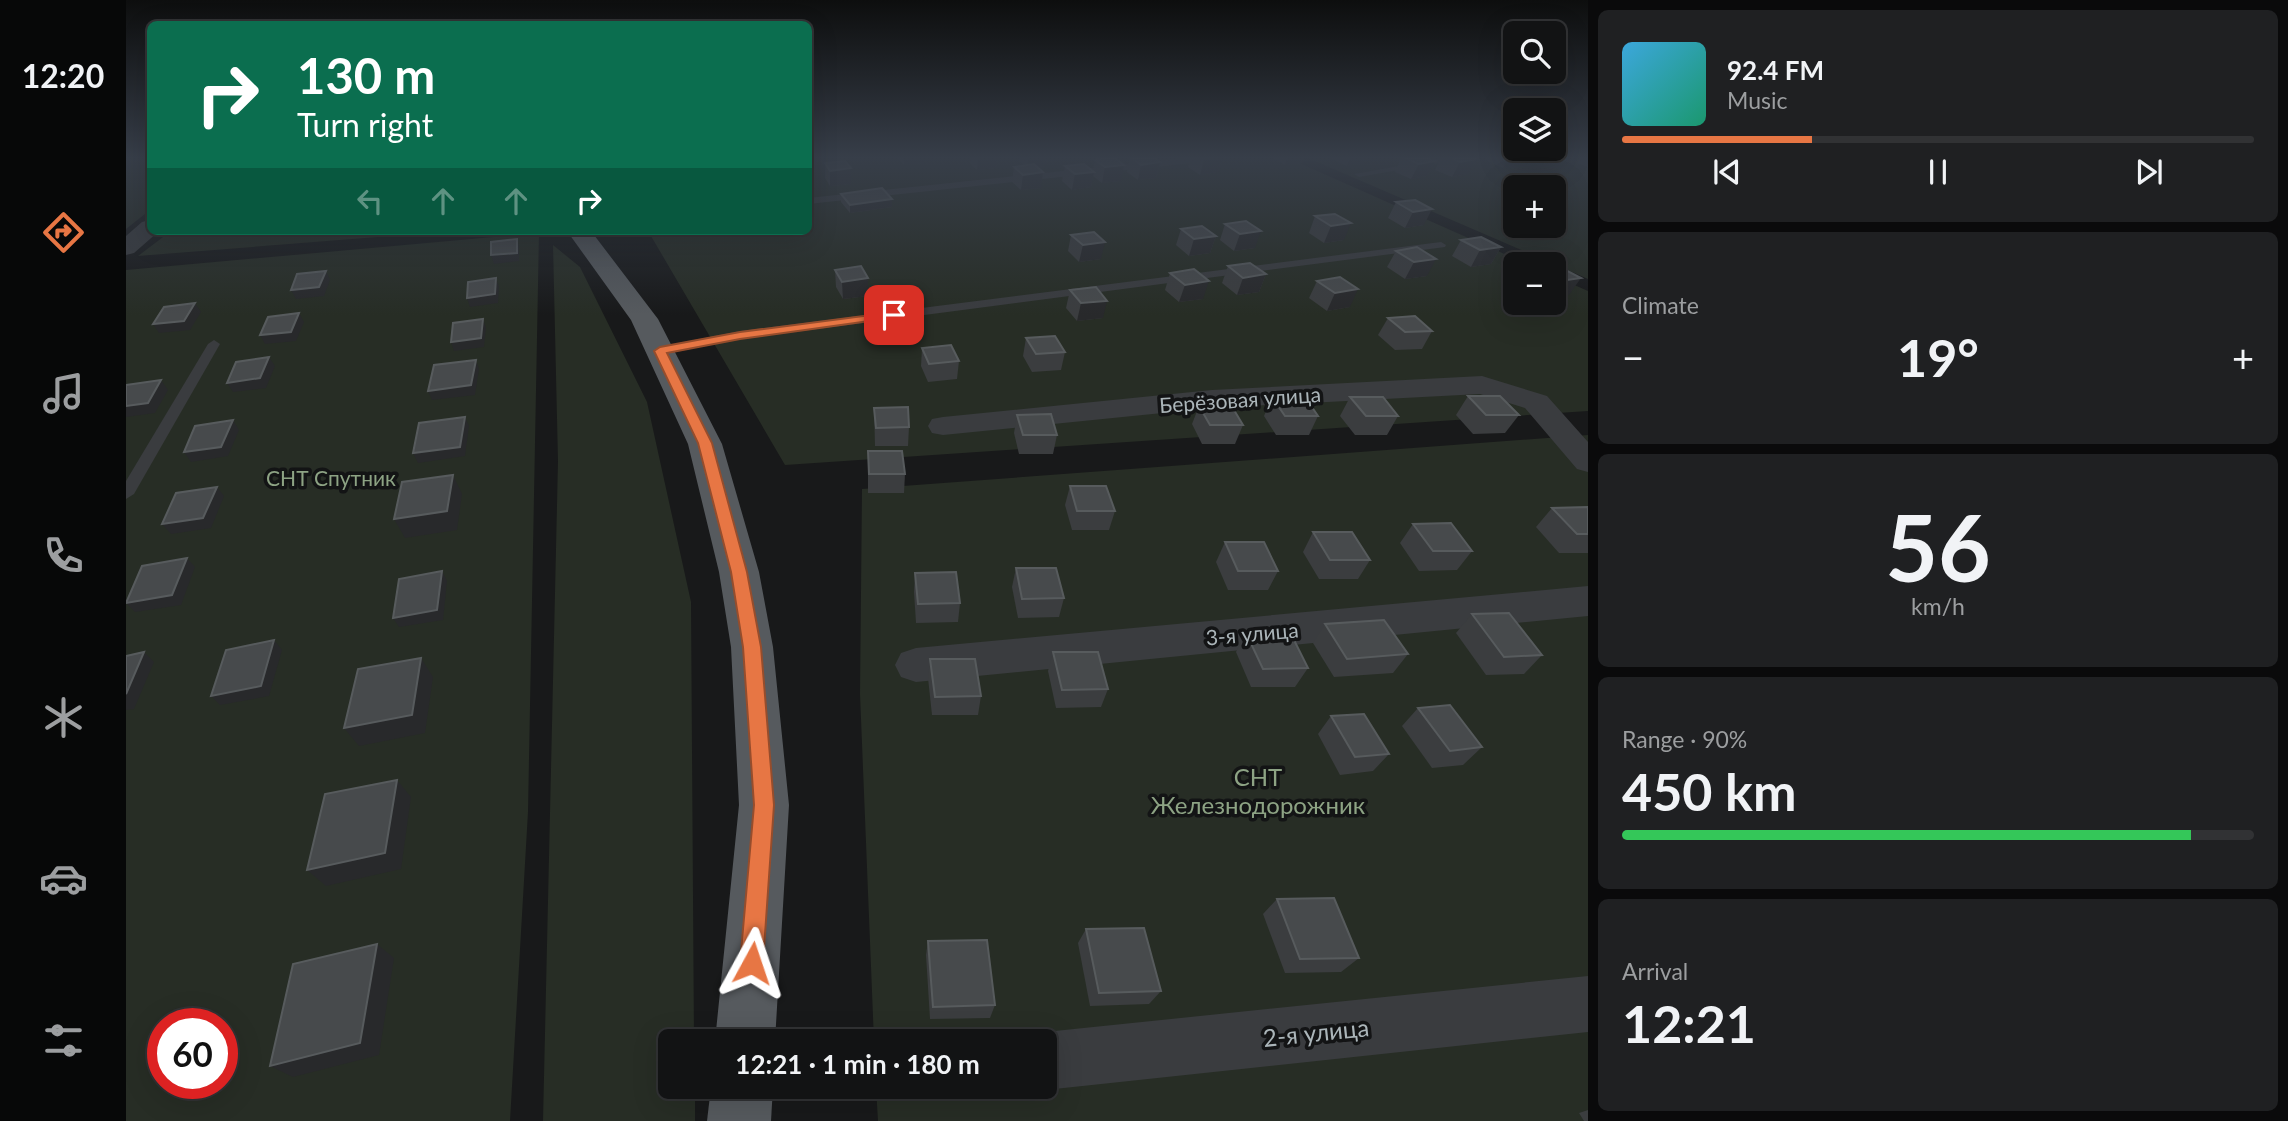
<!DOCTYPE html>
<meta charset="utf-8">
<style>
:root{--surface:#121314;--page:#1f2022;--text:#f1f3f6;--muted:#9c9ea0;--line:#313234;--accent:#e77644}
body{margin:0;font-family:Lato,sans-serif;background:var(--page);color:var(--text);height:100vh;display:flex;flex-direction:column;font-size:26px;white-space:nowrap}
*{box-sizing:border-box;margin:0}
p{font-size:23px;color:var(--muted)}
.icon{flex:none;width:38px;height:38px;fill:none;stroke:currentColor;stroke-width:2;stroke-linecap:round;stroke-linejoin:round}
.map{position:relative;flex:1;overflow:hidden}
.details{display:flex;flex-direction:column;gap:10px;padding:10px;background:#0a0a0b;width:700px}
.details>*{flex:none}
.banner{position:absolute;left:21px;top:21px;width:665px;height:214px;border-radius:10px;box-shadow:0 7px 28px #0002,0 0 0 2px var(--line);background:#0b6e4f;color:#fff;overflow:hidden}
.tools{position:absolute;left:1377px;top:21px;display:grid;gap:14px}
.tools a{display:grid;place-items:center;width:63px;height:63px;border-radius:10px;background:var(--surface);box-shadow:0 7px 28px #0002,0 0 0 2px var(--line);font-size:35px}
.speed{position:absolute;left:21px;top:1008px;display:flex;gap:14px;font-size:35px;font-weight:700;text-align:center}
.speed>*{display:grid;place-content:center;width:91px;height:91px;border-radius:50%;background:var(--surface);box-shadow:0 7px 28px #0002,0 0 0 2px var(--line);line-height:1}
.speed .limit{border:10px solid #d22;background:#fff;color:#111}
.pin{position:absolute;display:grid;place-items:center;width:60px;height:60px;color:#fff;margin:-30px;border-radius:14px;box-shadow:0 4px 10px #0006}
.me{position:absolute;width:77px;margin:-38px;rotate:5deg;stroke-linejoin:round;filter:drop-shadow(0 0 5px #0008)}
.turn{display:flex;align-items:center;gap:24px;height:147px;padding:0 35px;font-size:32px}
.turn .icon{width:91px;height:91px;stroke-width:2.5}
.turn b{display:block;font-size:49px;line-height:60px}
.lanes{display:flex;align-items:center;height:66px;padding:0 35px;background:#0003;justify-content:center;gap:35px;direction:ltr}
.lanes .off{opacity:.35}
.big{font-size:52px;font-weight:700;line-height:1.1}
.details .widget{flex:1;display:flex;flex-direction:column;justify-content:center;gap:10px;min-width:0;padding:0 24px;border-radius:10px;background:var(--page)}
.details .dial{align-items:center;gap:0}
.dial b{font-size:91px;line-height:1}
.song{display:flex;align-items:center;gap:21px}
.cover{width:84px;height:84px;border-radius:10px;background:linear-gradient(135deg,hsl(200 70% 55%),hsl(160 70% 35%))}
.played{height:7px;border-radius:4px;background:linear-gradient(90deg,var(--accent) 30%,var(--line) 30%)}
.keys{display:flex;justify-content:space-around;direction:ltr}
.heat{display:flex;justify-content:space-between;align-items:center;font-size:38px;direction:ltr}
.charge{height:10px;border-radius:5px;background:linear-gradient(90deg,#34c759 90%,var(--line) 0)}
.trip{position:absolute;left:532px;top:1029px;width:399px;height:70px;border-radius:10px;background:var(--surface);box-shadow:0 7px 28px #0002,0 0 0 2px var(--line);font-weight:700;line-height:70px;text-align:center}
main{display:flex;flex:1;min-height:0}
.menu{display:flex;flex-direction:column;width:126px;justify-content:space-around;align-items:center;background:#070808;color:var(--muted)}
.menu .icon{width:49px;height:49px}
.menu .on{color:var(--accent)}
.menu b{font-size:32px;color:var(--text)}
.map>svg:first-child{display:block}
</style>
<main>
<nav class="menu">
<b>12:20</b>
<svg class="icon on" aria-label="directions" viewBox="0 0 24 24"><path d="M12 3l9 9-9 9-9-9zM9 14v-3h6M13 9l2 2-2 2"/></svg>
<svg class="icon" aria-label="music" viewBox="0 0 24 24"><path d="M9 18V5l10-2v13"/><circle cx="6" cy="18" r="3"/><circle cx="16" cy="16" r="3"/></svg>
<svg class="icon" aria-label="phone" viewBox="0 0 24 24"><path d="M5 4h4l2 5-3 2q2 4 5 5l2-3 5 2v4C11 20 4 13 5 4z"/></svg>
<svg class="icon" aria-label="climate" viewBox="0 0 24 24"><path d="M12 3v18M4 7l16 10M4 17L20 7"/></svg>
<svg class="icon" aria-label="car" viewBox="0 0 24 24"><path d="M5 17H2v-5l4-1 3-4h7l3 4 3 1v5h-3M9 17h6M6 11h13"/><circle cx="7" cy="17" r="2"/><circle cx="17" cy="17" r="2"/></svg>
<svg class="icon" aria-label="filters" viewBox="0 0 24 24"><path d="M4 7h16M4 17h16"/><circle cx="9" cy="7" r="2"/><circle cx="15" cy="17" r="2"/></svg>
</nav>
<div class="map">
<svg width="1462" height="1121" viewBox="0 0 1462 1121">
<rect width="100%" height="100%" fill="#18191a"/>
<g fill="#272d25" fill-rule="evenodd">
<path d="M0,158H24V210L0,229Z"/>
<path d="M683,158H1162L1401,264H1390V303H1428V276L1462,291V411L659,465L525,236L519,231H682Z"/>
<path d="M1182,158H1462V279L1428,264ZM1390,187H1428V226H1390Z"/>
<path d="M45,231H328L12,256Z"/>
<path d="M413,233L402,812L384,1121H0V270ZM37,1024H96V1083H37Z"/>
<path d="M427,245L454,267L521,402L565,602L568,1041H544V1087H569V1121H417L432,461Z"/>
<path d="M1462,435V1121H752L750,1087H919V1041H748L734,694L736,489Z"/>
</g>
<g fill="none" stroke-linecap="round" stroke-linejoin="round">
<g fill="#3a3c3f" fill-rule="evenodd">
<path d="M1059,158H1089L1085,161L682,204V198Z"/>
<path d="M1319,158H1341L1233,177L1228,174Z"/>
<path d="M1315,242L1320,245L1319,247L614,339L534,355L527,351L534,347L614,331Z"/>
<path d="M88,340L94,344L8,494L0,499V481L82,344Z"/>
</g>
<g fill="#3a3c3f" fill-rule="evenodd">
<path d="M24,220V231L32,232L8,253L0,255V236L16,222Z"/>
<path d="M1356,376L1421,396L1462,442V472L1451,469L1399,408L1354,394L1086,408L817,435L806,433L802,426L806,419L817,417L1086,390Z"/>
<path d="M1462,586V616L790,682L775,677L769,665L775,653L790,648Z"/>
<path d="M1462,976V1032L919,1090L910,1087H919V1041H898L919,1032Z"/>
</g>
<g fill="#565a5e" fill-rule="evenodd">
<path d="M441,231H465L532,319L596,444L633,572L647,647L663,805L649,1041H589L613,805L605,647L593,572L562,444L505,320Z"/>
<path d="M585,1087H647L645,1121H581Z"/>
</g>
</g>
<g fill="#3b3d3f">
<path d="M772,158H797V163L778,165Z"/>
<path d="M844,158H871L870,168L851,170L844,163Z"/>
<path d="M894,158H921L920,166L911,167L915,188L895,190L886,182L888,167L899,166L893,161Z"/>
<path d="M969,158H984L995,181L976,183L967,176L965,187L946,190L936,181L939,166L967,171L969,160H970Z"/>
<path d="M1004,158H1028L1034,162L1030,178L1012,180L1001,172Z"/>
<path d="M1065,158H1096L1092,172L1074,175L1062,167Z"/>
<path d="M1147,158H1178L1176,163L1159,165Z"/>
<path d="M1206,158H1239L1237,163L1221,166L1206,159Z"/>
<path d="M1275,158H1301L1309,161L1301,176L1285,179L1269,172Z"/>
<path d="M1315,158H1348L1342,174L1326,177L1309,170Z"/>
<path d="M1360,158H1395L1391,165L1377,168L1359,160Z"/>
<path d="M1454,158H1462V167L1451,163Z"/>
<path d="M699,163L725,184L704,186L699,178Z"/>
<path d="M715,194L766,199V207L724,213L715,202Z"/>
<path d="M1289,200L1298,225L1279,228L1262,218L1270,202Z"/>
<path d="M1209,214L1218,240L1198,243L1183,233L1189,216Z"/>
<path d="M1120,221L1129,248L1108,251L1094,240L1099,224Z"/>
<path d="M1055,229L1090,236L1084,253L1063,256L1050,245Z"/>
<path d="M945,235L975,259L953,262L942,251Z"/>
<path d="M1335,240L1375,247L1365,264L1345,267L1326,256Z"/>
<path d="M1291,247L1301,276L1279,279L1261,267L1270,251Z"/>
<path d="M1102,266L1140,274L1133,292L1111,295L1096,283Z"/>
<path d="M1428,266L1443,295L1428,297Z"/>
<path d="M709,270L742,278V296L717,299L710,287Z"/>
<path d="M1044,273L1077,299L1053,302L1039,290Z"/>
<path d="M1214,277L1224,307L1201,311L1183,298L1191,281Z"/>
<path d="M944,290L977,318L951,321L940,308Z"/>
<path d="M1262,318L1306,331L1296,349L1269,350L1252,335Z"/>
<path d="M900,338L939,352L935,370L906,372L897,356Z"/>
<path d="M796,348L833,361L831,379L802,382L795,366Z"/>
<path d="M1342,396L1393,415L1379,433L1347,434L1330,415Z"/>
<path d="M1146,397L1192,416L1183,435H1150L1138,416Z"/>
<path d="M1224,397L1272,416L1261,435H1229L1214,416Z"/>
<path d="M1073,406L1117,425L1109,444H1076L1066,424Z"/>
<path d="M748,408L783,427L782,446H749Z"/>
<path d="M891,415L931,435L927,454H893L888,433Z"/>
<path d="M742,451L779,474L778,493H742Z"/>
<path d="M944,486L989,511L983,530H946L939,505Z"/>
<path d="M1462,507V553H1433L1410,527L1426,508Z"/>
<path d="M1287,524L1346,551L1331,570L1293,571L1274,543Z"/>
<path d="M1187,532L1244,560L1232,579H1193L1177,552Z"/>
<path d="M1099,542L1152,571L1142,590H1102L1090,562Z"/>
<path d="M890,568L938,598L933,617L892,618L886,587Z"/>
<path d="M789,573L834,603L832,622L790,623L788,592Z"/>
<path d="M1346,614L1416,655L1398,674L1360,675L1330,633Z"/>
<path d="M1199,624L1282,654L1267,673L1208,677L1187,643Z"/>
<path d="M1120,633L1182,668L1169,687H1125L1110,652Z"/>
<path d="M927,652L982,689L975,707L930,708L922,671Z"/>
<path d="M804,659L855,696L852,715H806L802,678Z"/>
<path d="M1292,708L1356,747L1337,765L1306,768L1276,726Z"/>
<path d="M1205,716L1263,754L1247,771L1214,775L1192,734Z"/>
<path d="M1151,899L1233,958L1215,972L1159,973L1137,914Z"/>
<path d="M960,929L1035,991L1023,1004L964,1006L952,943Z"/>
<path d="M802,941L869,1005L864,1018L804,1019L800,955Z"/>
<path d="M1462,1110V1121H1458L1453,1113Z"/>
</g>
<g fill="#28292b">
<path d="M1,158H3L7,165L0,170V159Z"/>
<path d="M778,158H797V163L778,165Z"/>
<path d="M852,158H871L870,168L851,170Z"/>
<path d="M903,158H921L920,166L901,168Z"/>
<path d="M1090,158H1096L1092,172L1074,175L1078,159Z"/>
<path d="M1161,158H1178L1176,163L1159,165Z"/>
<path d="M1224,158H1239L1237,163L1221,166Z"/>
<path d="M1382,158H1395L1391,165L1377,168Z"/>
<path d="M1350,159L1342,174L1326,177L1334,162Z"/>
<path d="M1309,161L1301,176L1285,179L1293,164Z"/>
<path d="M1034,162L1030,178L1012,180L1015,165Z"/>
<path d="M998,165L995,181L976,183L979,167Z"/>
<path d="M725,168V184L704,186V171Z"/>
<path d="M917,172L915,188L895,190L897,175Z"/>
<path d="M968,172L965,187L946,190L949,174Z"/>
<path d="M766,199V207L724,213V205Z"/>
<path d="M1306,209L1298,225L1279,228L1287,212Z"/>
<path d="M1225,223L1218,240L1198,243L1205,226Z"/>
<path d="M1135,231L1129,248L1108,251L1114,234Z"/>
<path d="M1090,236L1084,253L1063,256L1068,239Z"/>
<path d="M391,239L393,247V261L368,264L365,255Z"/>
<path d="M979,242L975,259L953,262L957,245Z"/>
<path d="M1375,247L1365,264L1345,267L1354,250Z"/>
<path d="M1310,259L1301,276L1279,279L1288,262Z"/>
<path d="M200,271L204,280L198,296L170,299L165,290Z"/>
<path d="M1140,274L1133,292L1111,295L1117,278Z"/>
<path d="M370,278L373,287L372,303L344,307L341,298Z"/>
<path d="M742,278V296L717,299L716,282Z"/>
<path d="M1455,278L1443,295L1428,297V289L1434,281Z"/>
<path d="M1083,281L1077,299L1053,302L1059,285Z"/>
<path d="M1232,289L1224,307L1201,311L1209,293Z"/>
<path d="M981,301L977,318L951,321L955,303Z"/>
<path d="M69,303L75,312L64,330L33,333L27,324Z"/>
<path d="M173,313L178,322L170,341L139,344L134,335Z"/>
<path d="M357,319L360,328L358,347L328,351L325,342Z"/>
<path d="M143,357L149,366L140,388L107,392L101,383Z"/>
<path d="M350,360L353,369L349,395L306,400L302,391Z"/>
<path d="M35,380L42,390L29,413L0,417V406Z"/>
<path d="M339,417L343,426L339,456L292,463L287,453Z"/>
<path d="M107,420L113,430L102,456L65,462L58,452Z"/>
<path d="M327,475L336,494L331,530L279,538L268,519Z"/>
<path d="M91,487L98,496L85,528L45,534L36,524Z"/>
<path d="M61,558L69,567L55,605L9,612L0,603Z"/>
<path d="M316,571L321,581L317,620L273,627L267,618Z"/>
<path d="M148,640L156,650L143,696L94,705L85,696Z"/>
<path d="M18,652L28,662L8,709L0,710V694Z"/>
<path d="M295,658L307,677L299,733L233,746L218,728Z"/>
<path d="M271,780L285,797L275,869L200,886L181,870Z"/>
<path d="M251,944L268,958L253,1055L167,1077L144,1066Z"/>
</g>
<g fill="#474a4c" stroke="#575b5d" stroke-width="2">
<path d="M984,158H989L998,165L979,167L969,160Z"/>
<path d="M1006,158H1028L1034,162L1015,165Z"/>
<path d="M1279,158H1301L1309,161L1293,164Z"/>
<path d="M1326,158H1348L1350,159L1334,162Z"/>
<path d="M719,161L725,168L704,171L699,163Z"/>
<path d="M908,164L917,172L897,175L888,167Z"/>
<path d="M958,164L968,172L949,174L939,166Z"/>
<path d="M756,188L766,199L724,205L715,194Z"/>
<path d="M1289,200L1306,209L1287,212L1270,202Z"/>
<path d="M1209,214L1225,223L1205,226L1189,216Z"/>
<path d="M1120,221L1135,231L1114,234L1099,224Z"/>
<path d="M1076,226L1090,236L1068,239L1055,229Z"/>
<path d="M968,232L979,242L957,245L945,235Z"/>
<path d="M1355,237L1375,247L1354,250L1335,240Z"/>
<path d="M391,239V253L365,255V242Z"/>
<path d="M1291,247L1310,259L1288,262L1270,251Z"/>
<path d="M1124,263L1140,274L1117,278L1102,266Z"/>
<path d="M735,266L742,278L716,282L709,270Z"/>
<path d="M1428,266H1432L1455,278L1434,281L1428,278Z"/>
<path d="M1068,269L1083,281L1059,285L1044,273Z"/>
<path d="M200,271L193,287L165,290L171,274Z"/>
<path d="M1214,277L1232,289L1209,293L1191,281Z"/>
<path d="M370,278L369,294L341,298L342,282Z"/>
<path d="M970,287L981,301L955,303L944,290Z"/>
<path d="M69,303L58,321L27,324L38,307Z"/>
<path d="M173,313L165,332L134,335L142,317Z"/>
<path d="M1289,316L1306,331L1279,332L1262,318Z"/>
<path d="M357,319L355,338L325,342L327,323Z"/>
<path d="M929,336L939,352L910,354L900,338Z"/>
<path d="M825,345L833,361L803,364L796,348Z"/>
<path d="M143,357L134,378L101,383L110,362Z"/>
<path d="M350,360L345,385L302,391L308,365Z"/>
<path d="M35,380L22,403L0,406V385Z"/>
<path d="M1342,396H1374L1393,415H1360Z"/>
<path d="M1146,397H1179L1192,416H1159Z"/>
<path d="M1224,397H1257L1272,416H1240Z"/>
<path d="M1105,405L1117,425H1084L1073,406Z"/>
<path d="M782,407L783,427L750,428L748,408Z"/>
<path d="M925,414L931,435H897L891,415Z"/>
<path d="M339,417L334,447L287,453L293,423Z"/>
<path d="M107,420L95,447L58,452L69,426Z"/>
<path d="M742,451H776L779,474H743Z"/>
<path d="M327,475L321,511L268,519L276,482Z"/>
<path d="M944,486H980L989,511H951Z"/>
<path d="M91,487L77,518L36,524L50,493Z"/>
<path d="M1462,507V534H1451L1426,508Z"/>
<path d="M1325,523L1346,551H1307L1287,524Z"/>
<path d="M1187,532H1226L1244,560H1204Z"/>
<path d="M1099,542H1138L1152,571H1112Z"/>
<path d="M61,558L46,595L0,603L16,566Z"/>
<path d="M890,568H930L938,598L896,599Z"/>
<path d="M316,571L311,610L267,618L273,579Z"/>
<path d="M830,572L834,603L792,604L789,573Z"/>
<path d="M1383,613L1416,655L1378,657L1346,614Z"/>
<path d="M1258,620L1282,654L1221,659L1199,624Z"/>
<path d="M1164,632L1182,668L1137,669L1120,633Z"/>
<path d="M148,640L135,686L85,696L100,650Z"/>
<path d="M18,652L0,694V656Z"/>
<path d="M927,652H972L982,689L936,690Z"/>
<path d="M295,658L286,715L218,728L232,669Z"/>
<path d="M804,659H849L855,696L809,697Z"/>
<path d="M1324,705L1356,747L1324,751L1292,708Z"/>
<path d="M1238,714L1263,754L1229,757L1205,716Z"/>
<path d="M271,780L259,853L181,870L199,794Z"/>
<path d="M1208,898L1233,958L1174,959L1151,899Z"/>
<path d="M1018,928L1035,991L973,993L960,929Z"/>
<path d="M861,940L869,1005L807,1007L802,941Z"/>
<path d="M251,944L234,1043L144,1066L167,964Z"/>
</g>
<linearGradient id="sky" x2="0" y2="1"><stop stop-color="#0d0e0e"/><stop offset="0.5" stop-color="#373e49"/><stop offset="1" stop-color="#373e49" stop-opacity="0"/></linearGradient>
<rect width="1462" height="315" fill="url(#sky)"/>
<path fill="#e77644" stroke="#964d2c" stroke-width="2" d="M768,312L773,315L772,317L614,339L541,353L586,443L621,572L635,647L648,805L637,963L634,971L626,974L617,971L614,963L628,805L617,647L605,572L572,443L528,351L534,347L614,332Z"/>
<g text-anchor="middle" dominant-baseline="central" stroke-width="7" stroke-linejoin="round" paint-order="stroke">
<g font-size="21" fill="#abb5b9" stroke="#131415">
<text transform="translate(1114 399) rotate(-4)">Берёзовая улица</text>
<text transform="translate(1126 633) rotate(-5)">3-я улица</text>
</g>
<g font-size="21" fill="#8da384" stroke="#131415">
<text x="205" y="477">СНТ Спутник</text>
</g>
<g font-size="24" fill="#8da384" stroke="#131415">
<text x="1132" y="776">СНТ<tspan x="1132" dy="28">Железнодорожник</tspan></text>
</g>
<g font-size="24" fill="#abb5b9" stroke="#131415">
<text transform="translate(1190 1032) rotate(-6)">2-я улица</text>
</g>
</g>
</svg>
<div class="tools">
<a><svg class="icon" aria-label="search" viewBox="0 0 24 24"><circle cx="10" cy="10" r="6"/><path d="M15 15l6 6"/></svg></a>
<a><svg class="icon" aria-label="layers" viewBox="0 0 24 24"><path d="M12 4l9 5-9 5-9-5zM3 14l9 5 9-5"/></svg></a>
<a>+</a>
<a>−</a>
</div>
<div class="speed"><div class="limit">60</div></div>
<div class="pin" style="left:768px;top:315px;background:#d93025"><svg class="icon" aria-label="arrive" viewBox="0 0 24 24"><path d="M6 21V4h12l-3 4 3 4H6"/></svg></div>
<svg class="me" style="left:626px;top:963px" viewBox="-20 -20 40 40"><path d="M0-17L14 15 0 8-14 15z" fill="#e77644" stroke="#fff" stroke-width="4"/></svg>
<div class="trip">12:21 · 1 min · 180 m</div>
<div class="banner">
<div class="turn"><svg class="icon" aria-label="right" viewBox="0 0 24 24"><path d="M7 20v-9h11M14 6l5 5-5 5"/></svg><div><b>130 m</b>Turn right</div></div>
<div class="lanes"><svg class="icon off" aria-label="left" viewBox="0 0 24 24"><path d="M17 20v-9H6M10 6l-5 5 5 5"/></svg><svg class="icon off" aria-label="ahead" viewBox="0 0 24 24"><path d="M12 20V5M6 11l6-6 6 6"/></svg><svg class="icon off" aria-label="ahead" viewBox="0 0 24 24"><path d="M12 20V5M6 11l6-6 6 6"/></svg><svg class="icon" aria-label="right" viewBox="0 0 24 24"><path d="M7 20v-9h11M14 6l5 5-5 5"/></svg></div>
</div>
</div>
<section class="details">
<div class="widget">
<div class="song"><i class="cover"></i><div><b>92.4 FM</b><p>Music</p></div></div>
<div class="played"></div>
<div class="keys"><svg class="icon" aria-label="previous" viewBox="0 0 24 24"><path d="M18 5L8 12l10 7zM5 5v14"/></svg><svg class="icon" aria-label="pause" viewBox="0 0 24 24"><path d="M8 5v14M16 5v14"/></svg><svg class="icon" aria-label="next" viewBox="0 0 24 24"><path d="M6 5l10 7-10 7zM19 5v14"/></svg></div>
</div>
<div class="widget"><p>Climate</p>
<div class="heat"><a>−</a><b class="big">19°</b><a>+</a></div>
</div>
<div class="widget dial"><b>56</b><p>km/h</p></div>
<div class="widget"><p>Range · 90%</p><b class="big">450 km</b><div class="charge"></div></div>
<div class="widget"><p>Arrival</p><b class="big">12:21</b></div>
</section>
</main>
